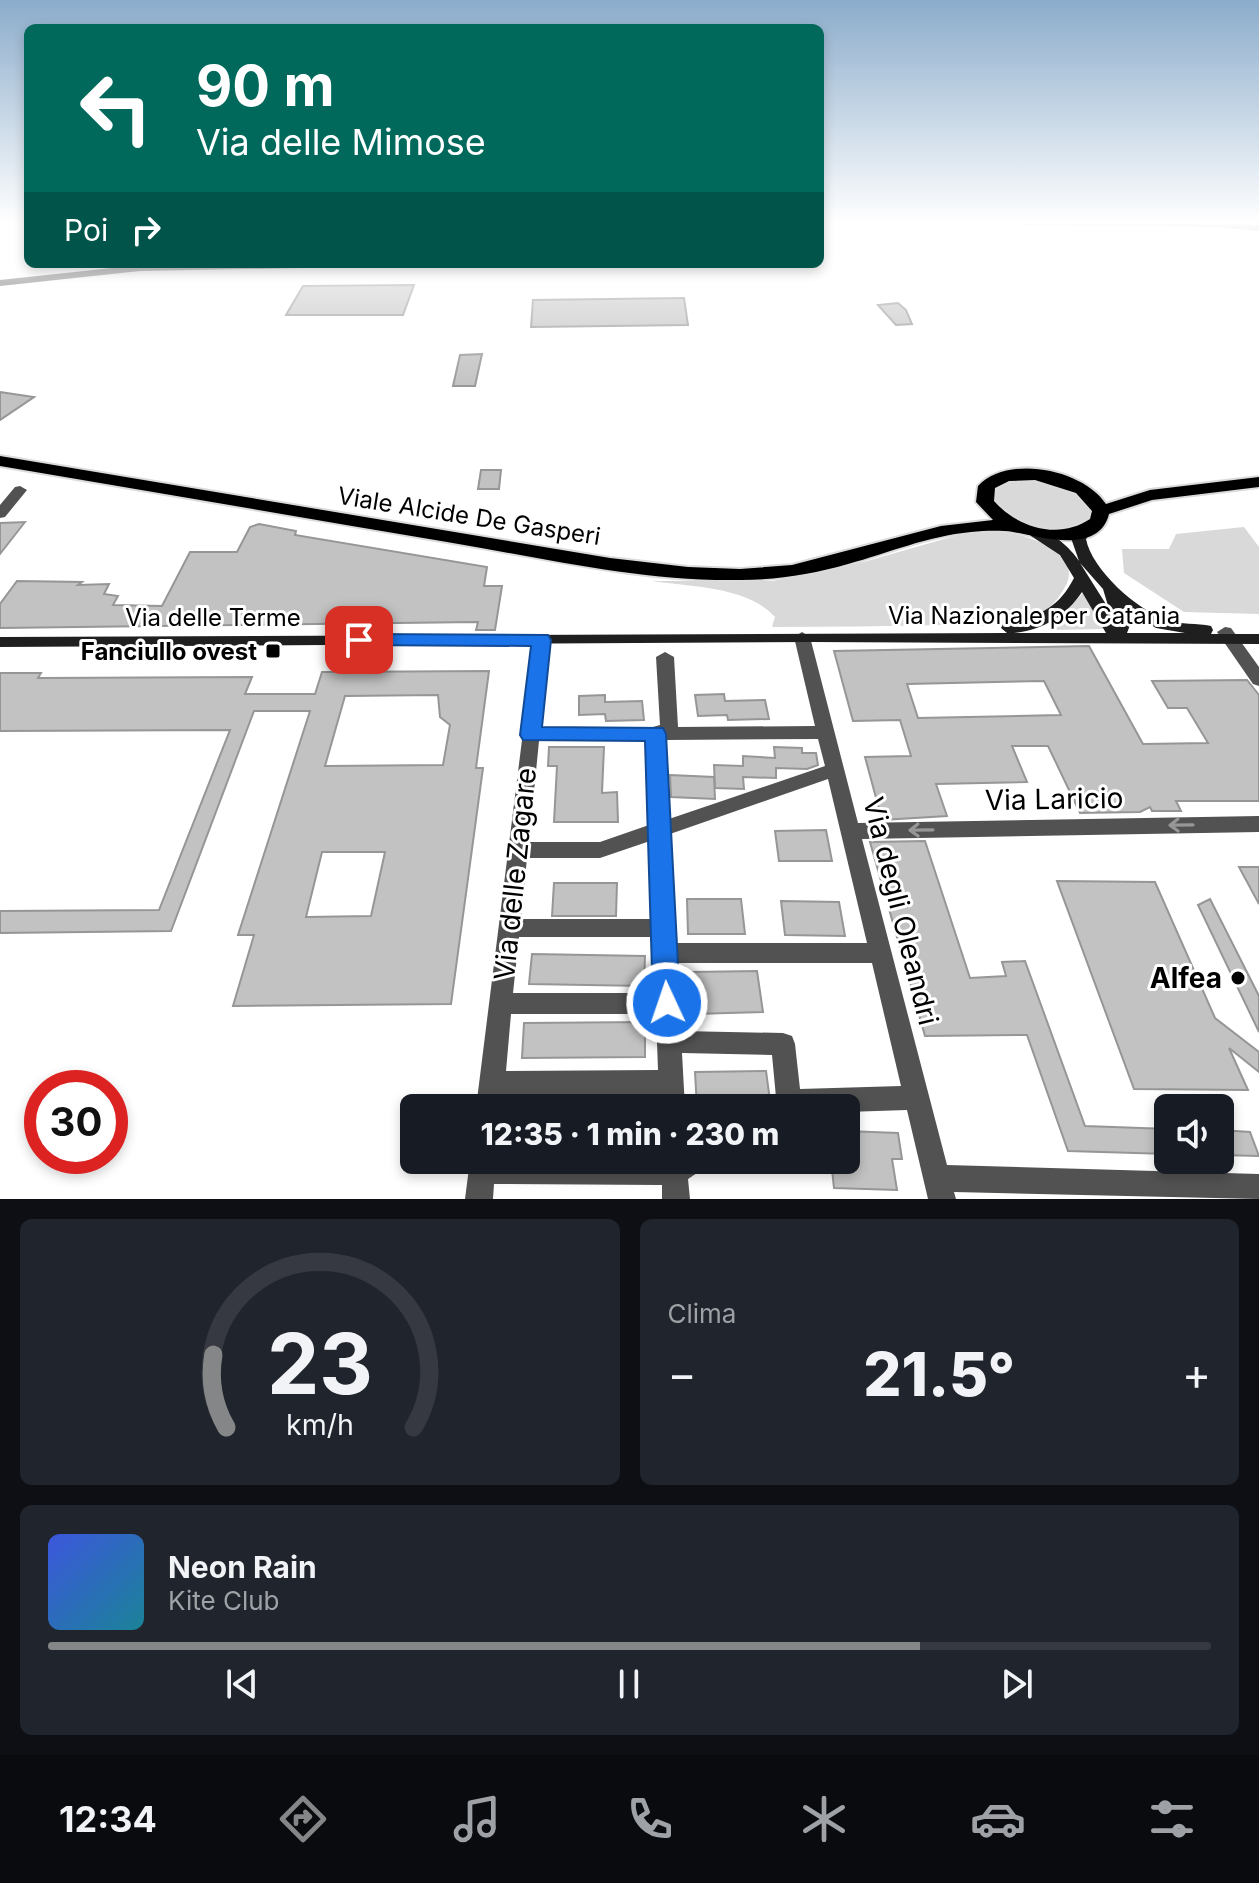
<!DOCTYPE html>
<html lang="it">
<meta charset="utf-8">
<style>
:root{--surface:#171b24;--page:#20242c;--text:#f1f3f6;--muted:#9ea1a6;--line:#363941;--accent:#858687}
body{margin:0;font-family:Inter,sans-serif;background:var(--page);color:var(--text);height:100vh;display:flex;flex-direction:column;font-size:30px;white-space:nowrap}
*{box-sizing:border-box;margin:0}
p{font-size:26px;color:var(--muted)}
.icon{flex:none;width:44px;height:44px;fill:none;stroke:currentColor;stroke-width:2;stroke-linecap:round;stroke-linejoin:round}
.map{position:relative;height:1199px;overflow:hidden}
.sheet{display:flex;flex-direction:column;gap:20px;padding:20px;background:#0d0f14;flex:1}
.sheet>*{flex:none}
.banner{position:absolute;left:24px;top:24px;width:800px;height:244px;border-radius:12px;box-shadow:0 4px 12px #0003;background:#00695c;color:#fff;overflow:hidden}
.fabs{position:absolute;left:1154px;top:1094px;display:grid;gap:16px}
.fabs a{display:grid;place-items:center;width:80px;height:80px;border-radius:12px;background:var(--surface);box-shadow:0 4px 12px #0003;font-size:40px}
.speed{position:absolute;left:24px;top:1070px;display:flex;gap:16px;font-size:40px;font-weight:700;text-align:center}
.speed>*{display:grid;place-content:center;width:104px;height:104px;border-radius:50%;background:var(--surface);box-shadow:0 4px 12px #0003;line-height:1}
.speed .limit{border:12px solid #d22;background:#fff;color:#111}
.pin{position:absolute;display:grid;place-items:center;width:68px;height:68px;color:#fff;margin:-34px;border-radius:16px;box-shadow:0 4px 12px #0006}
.me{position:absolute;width:88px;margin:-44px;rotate:357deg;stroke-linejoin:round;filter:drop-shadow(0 0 6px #0008)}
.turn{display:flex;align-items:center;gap:28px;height:168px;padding:0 40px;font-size:36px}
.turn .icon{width:104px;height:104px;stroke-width:2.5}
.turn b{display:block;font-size:56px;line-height:68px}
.then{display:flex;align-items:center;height:76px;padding:0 40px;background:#0003;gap:16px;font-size:30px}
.big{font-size:60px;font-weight:800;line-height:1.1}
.sheet .widget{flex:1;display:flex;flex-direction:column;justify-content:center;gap:12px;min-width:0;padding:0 28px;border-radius:12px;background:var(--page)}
.sheet .dial{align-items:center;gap:0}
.dial svg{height:208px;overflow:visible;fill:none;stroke:var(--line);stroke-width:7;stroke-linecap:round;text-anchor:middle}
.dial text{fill:var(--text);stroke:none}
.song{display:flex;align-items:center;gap:24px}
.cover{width:96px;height:96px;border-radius:12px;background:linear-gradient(135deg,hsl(230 70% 55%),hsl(190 70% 35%))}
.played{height:8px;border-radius:4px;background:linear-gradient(90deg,var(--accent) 75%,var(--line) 75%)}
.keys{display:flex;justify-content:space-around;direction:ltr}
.heat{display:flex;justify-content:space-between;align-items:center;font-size:44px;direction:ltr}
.sheet .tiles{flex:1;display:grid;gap:20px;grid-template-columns:1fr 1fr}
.widget:last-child{grid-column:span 2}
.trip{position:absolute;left:400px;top:1094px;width:460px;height:80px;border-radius:12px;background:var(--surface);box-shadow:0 4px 12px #0003;font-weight:800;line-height:80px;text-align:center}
.tabs{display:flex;height:128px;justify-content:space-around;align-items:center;background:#090b0e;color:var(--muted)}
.tabs .icon{width:56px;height:56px}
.tabs .current{color:var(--accent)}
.tabs b{font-size:36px;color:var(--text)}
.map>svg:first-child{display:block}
</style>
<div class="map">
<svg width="1259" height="1199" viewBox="0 0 1259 1199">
<rect width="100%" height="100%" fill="#fff"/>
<g fill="#d9d9d9">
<path d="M1040,479L1081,493L1092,510L1090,518C1064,538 1006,530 993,497C999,476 1023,479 1040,479Z"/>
<path d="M1244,527L1259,547V614L1184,612L1124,573L1122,549H1169L1176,534Z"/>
<path d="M979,529C1006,529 1088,546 1065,587C1058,599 1049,611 1036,617C1009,629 973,625 944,625C887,626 830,627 772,627L775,617C747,586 690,587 652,581H773L867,561Z"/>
<path d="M1083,593L1105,629L1048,630Z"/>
</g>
<g fill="#c2c2c2" stroke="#969696" stroke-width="2" fill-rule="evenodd">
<path d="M414,285L403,315H286L303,286Z"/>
<path d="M684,298L688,325L531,327L533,300Z"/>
<path d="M898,303L906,310L912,324L896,325L878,305Z"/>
<path d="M482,354L475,386H453L460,355Z"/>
<path d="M0,392L34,397L0,420Z"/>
<path d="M481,470H501L499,489H478Z"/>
<path d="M25,522L0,554V523Z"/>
<path d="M259,524L296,531L295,535L487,567L484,586H502L495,630H476L478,622L0,628V604L17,581L82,582L78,585L109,584L104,594L118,596L113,605L162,606L190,552H237L250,527Z"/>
<path d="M1089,646L1143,744L1208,743L1187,708H1168L1152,681L1247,680L1259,695V801H1176L1181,811H1152L1150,807L1140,812L1080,813L1048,746H1012L1027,782L936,784L947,816L882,820L865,757L911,756L900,720L853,721L834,651ZM1044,681L1061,715L918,718L907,684Z"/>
<path d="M489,671L476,768H483L451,1004L233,1006L254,935H238L310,711H254L171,931L0,933V911L159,910L230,730L0,731V673H41L38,678L252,677L245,694H315L322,672ZM438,695L440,717L450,725L443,765L325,766L345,696ZM322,852H385L371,916L306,917Z"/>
<path d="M724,694L725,701L765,700L769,719L728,720L727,715L698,716L695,695Z"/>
<path d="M605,695V702L642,701L644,720L606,721L605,714L579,715V696Z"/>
<path d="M549,747H604L602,793L617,792L618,822H554L557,766H548Z"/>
<path d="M774,747L802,748V753H816L818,765L807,769L776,768V778L743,777L744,789L715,788L714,765L743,766V756L775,758Z"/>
<path d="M670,775L714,777L715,799L671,797Z"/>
<path d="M826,830L832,861H779L775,831Z"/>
<path d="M925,841L970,978L1006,976L1002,962L1025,961L1085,1126L1168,1129V1154L1068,1151L1027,1035L925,1036L870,842Z"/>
<path d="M1239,867H1259V904Z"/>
<path d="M1057,881L1155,882L1215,1018L1259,1052V1072L1229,1048L1248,1090L1134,1089Z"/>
<path d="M554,883H617L616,916H552Z"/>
<path d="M687,899H741L745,934H688Z"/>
<path d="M1210,899L1259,996V1032L1198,905Z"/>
<path d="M781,901L839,902L845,936L785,935Z"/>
<path d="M532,954L645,956L644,986L529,984Z"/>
<path d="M757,971L763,1012L694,1014L691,972Z"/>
<path d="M645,1022V1057L522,1058L524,1023Z"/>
<path d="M766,1071L771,1108H697L695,1072Z"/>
<path d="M1220,1130L1250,1132L1259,1156L1220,1155Z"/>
<path d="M846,1131L898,1133L902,1159H892L897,1190L834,1188L831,1160H846Z"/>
</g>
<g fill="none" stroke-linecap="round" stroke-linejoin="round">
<defs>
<path id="primary" d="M0,456L610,558L688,567L740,569L792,565L941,526L993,520L976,502L978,486C1008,454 1083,469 1106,504L1150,490L1259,477V487L1152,500L1109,514C1099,555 1040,537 1013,532C999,530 984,531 971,532C928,536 888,553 848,564C813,574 777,580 741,580C642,582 544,558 447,542C298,517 149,491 0,466ZM1035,480L1076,493L1092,511L1090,519C1059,540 1018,528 994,501L995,488L1009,481Z"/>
</defs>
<use href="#primary" stroke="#dbdbdb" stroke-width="4"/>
<g fill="#525252" fill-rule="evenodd">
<path d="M1017,222H1225L1259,225V231L1220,227L1021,225Z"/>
<path d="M361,264L356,267L140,271L0,286V280L140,265Z"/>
<path d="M20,486L27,490L5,517L0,518V505L15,487Z"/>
<path d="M1225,627L1231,628L1259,667V686L1253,684L1217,632Z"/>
<path d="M802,632L810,637L858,823L1259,816V832L862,839L947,1165L1259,1174V1199L954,1192L956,1199H928L907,1110L846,1112V1108H777L772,1055L682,1053L685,1108H659V1094L503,1095L502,1108H476L535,636H547L549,640L540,728L653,727L660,725L656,657L665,652L674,657L678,727L815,726L794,637ZM818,739L825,766L669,819L665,740ZM646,740L649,825L600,842H529L539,741ZM828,779L867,943H676L670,834ZM650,841L652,919H521L527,858H600ZM519,937H653L655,993H513ZM677,963H872L901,1086L800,1089L795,1044L792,1036L783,1033L681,1031ZM511,1014H656L658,1070L506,1071Z"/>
<path d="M470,1160H707L703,1169L688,1179L690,1199H662V1185L494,1184L493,1199H465Z"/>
</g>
<path fill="#1f1f1f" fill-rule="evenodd" d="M1086,526L1093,530L1086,539C1092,570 1137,610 1167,620C1181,625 1197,623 1211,626L1213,630L1211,634H1259V644L810,642L0,647V637L1007,633L1001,628L1003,624C1037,616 1057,611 1074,578L1060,555L1031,536L1029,533L1031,530C1048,527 1070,547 1079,561L1071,538L1081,527ZM1080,563L1103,589L1109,609ZM1082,592L1106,633H1014C1043,630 1066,616 1082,592ZM1124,608L1156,628L1185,633H1127L1130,625Z"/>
<use href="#primary" fill="#000" fill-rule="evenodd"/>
</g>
<defs><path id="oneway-shaft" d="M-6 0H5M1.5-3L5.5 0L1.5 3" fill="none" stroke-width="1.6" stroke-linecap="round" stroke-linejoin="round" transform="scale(2)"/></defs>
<g stroke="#979797">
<use href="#oneway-shaft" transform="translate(1181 825) rotate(179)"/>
<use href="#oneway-shaft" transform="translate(921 830) rotate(179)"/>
</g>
<linearGradient id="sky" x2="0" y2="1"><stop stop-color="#8baccb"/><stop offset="0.57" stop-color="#fff"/><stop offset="1" stop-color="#fff" stop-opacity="0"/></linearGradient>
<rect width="1259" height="390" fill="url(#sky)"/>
<path fill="#1a73e8" stroke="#114b97" stroke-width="2" d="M359,634L548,635L551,640L542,727L663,728L666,734L680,1003L676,1011L667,1015L657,1011L653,1003L645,741L523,740L520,735L531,646L352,645L349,640L352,636Z"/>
<g fill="#000" stroke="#fff" stroke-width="3">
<rect x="265" y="643" width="16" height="16" rx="4"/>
<circle cx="1238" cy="978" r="8"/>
</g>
<g text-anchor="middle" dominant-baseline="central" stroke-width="6" stroke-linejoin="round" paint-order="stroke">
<g font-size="24" fill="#000" stroke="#fff">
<text transform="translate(469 516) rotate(9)">Viale Alcide De Gasperi</text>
<text x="1034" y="615">Via Nazionale per Catania</text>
<text x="213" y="617">Via delle Terme</text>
</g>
<g font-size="24" font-weight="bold" fill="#000" stroke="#fff" text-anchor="end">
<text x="257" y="651">Fanciullo ovest</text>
</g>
<g font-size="28" fill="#000" stroke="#fff">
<text transform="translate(1054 799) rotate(-1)">Via Laricio</text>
<text transform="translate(515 874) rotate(-84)">Via delle Zagare</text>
<text transform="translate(901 911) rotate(76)">Via degli Oleandri</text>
</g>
<g font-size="28" font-weight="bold" fill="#000" stroke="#fff" text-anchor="end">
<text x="1222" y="978">Alfea</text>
</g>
</g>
</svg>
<div class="fabs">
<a><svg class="icon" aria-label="sound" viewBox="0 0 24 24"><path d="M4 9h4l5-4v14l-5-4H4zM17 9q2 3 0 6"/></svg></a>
</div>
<div class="speed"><div class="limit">30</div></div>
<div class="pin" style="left:359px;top:640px;background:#d93025"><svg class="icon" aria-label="arrive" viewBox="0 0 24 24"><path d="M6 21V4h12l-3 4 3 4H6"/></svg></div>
<svg class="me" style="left:667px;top:1003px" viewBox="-20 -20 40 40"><circle r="17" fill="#1a73e8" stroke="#fff" stroke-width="3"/><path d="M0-11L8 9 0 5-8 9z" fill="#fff"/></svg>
<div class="trip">12:35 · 1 min · 230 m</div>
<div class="banner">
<div class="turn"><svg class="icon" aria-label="left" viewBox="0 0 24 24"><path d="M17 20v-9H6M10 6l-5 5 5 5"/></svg><div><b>90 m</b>Via delle Mimose</div></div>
<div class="then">Poi<svg class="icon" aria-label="right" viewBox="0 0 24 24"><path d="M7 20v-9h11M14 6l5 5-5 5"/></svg></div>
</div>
</div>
<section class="sheet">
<div class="tiles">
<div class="widget dial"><svg viewBox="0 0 100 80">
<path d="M14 69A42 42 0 1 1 86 69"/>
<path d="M14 69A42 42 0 0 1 9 41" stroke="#858687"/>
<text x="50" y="56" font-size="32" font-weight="700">23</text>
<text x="50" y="72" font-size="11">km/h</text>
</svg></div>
<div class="widget"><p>Clima</p>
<div class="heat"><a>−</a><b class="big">21.5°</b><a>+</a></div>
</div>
<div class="widget">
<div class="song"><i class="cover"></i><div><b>Neon Rain</b><p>Kite Club</p></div></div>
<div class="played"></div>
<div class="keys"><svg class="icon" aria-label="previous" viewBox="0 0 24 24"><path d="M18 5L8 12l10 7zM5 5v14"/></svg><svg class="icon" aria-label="pause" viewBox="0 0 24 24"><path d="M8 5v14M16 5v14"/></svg><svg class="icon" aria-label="next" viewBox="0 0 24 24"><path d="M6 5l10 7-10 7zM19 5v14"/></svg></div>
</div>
</div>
</section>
<nav class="tabs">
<b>12:34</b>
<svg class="icon current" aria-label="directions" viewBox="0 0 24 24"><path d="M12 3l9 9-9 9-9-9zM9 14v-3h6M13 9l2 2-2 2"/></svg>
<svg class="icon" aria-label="music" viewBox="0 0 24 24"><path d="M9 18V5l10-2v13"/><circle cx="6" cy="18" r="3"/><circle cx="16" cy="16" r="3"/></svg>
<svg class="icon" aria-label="phone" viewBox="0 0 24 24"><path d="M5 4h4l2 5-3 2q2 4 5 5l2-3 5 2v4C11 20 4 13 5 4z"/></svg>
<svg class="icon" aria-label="climate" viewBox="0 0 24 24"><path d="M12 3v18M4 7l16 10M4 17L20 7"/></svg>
<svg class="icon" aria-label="car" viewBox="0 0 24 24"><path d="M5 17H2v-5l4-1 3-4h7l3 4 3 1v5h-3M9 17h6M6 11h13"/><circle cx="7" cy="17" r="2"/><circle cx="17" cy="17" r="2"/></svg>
<svg class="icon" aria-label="filters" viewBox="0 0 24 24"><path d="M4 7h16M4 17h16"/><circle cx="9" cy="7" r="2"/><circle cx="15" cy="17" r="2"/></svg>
</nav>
